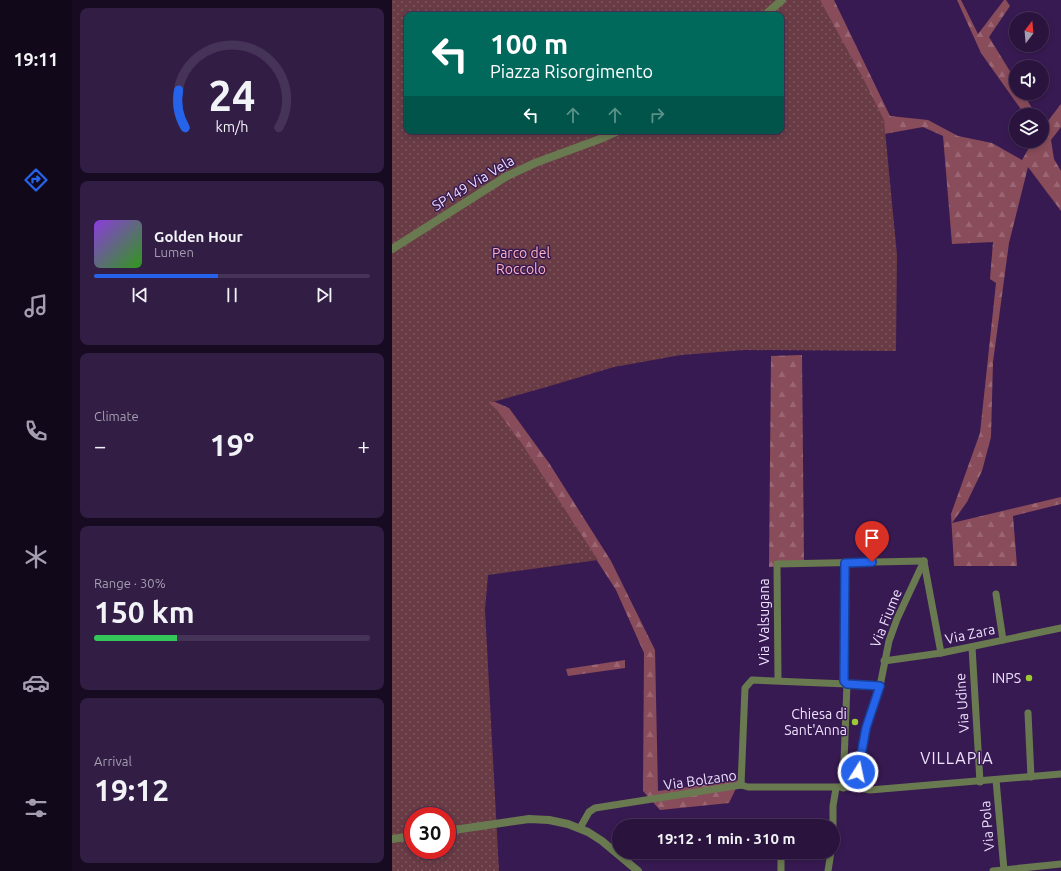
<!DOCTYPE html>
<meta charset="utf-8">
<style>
:root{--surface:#2a143e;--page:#321d45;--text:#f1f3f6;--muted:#a59eb0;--line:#463358;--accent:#2563eb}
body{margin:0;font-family:Ubuntu,sans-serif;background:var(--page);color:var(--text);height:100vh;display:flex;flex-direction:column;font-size:15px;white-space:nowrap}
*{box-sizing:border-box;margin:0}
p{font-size:13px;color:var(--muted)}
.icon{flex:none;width:22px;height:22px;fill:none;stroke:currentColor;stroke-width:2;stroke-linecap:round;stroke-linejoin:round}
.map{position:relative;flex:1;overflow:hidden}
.details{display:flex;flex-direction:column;gap:8px;padding:8px;background:#170b22;width:320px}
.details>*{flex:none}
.top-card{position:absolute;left:12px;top:12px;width:380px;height:122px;border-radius:8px;box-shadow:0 2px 6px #0003,0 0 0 1px var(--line);background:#00695c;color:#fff;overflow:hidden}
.needle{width:26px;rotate:16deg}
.buttons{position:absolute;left:617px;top:12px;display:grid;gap:8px}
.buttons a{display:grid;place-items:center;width:40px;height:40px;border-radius:50%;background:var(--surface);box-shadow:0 2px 6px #0003,0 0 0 1px var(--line);font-size:20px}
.speed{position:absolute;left:12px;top:807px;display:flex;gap:8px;font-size:20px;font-weight:700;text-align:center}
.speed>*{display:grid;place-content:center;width:52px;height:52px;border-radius:50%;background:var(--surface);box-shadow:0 2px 6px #0003,0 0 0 1px var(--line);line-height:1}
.speed .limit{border:6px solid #d22;background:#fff;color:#111}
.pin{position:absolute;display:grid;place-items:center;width:34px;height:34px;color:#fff;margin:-41px -17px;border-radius:50% 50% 50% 0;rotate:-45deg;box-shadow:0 0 4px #0007}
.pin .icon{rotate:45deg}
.me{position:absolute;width:44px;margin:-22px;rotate:10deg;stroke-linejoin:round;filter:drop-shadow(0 0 3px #0008)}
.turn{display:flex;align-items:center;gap:14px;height:84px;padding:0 20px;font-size:18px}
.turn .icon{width:52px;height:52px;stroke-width:2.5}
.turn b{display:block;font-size:28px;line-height:34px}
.lanes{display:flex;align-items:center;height:38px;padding:0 20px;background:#0003;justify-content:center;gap:20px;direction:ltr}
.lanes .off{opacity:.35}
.big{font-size:30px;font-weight:700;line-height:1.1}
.details .tile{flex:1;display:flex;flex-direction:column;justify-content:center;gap:6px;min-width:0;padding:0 14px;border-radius:8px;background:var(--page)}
.details .dial{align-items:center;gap:0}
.dial svg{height:104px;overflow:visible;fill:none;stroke:var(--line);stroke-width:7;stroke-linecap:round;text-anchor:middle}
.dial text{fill:var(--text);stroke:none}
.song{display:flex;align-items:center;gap:12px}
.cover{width:48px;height:48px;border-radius:6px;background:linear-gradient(135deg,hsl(270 70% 55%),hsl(110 70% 35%))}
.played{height:4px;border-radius:2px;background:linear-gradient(90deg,var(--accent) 45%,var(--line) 45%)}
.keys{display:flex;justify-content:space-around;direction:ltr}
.heat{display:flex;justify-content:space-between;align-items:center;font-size:22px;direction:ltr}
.charge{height:6px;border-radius:3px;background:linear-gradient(90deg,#34c759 30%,var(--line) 0)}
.trip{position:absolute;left:220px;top:819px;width:228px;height:40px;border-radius:20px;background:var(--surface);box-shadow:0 2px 6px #0003,0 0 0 1px var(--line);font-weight:700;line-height:40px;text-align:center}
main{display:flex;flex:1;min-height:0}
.menu{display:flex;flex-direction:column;width:72px;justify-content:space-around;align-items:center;background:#110819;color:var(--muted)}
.menu .icon{width:28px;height:28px}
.menu .active{color:var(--accent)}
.menu b{font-size:18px;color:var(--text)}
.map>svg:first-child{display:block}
</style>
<main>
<nav class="menu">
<b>19:11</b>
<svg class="icon active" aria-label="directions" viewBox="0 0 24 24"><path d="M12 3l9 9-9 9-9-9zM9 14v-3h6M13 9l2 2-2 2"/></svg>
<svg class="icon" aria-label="music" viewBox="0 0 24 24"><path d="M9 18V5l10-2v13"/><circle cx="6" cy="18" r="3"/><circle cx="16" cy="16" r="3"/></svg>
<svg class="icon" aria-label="phone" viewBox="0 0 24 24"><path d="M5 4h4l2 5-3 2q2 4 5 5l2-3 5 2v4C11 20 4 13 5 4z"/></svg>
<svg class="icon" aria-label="climate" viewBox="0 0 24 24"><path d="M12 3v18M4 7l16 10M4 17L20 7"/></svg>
<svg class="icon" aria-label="car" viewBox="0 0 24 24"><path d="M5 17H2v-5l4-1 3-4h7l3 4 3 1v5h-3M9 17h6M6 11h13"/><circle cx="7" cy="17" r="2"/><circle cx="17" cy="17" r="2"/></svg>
<svg class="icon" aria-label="filters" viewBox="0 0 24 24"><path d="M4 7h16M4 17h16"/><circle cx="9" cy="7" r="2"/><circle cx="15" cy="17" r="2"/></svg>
</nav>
<section class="details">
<div class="tile dial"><svg viewBox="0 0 100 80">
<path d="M14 69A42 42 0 1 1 86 69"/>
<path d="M14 69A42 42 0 0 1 9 40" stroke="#2563eb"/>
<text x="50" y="56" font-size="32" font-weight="700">24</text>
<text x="50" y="72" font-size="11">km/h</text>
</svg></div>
<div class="tile">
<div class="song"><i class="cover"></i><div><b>Golden Hour</b><p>Lumen</p></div></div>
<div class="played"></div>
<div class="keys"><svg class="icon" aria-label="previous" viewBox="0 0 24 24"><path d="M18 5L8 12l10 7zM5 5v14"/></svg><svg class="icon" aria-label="pause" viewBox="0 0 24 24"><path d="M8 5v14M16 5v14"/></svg><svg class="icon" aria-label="next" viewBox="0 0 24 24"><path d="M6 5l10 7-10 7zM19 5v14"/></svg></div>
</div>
<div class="tile"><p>Climate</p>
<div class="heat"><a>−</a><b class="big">19°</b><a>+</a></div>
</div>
<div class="tile"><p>Range · 30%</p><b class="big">150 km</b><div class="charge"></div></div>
<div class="tile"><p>Arrival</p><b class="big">19:12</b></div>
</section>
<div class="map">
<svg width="669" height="871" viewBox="0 0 669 871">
<defs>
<pattern id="forest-firs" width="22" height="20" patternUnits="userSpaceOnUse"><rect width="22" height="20" fill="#894c5a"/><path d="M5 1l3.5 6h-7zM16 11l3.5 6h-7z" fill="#9a6673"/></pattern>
<pattern id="park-dots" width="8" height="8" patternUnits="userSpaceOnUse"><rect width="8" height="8" fill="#683b45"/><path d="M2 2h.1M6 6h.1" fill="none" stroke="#7e5761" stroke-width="1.8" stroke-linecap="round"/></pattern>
</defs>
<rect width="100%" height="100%" fill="#381a52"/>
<g fill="url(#forest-firs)">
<path d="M422,0H442L498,116L536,120L566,136L600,143L630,160L641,141H650V124L652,126L669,104V127L659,140L662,159L669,171V211L636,167L617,243L601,362L599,437L590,471L575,502L560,523L669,497V504L621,516L625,566H562L559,514L588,433L604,283L598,279L601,242L560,244L551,136L531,127L487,135Z"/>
<path d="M565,0H569L586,34L612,0H614L618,6L597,37L624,81V93H631L644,115H633L589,53Z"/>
<path d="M0,289L94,398L117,408L157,463L219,561L263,650L266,791L348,780L337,803L268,810L251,791L252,653L224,590L127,440L118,442Z"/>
<path d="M410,355L412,564L377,567L379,356Z"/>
<path d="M233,660V668L176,676L174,669Z"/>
</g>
<path fill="url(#park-dots)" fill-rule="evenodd" d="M0,0H428L472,80L492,120L505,255L504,351L352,350L289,355L222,367L151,388L97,403L105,410L132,447L206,560L96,575L93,610L107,871H0ZM15,15H389V131H15ZM21,816H55V850H21Z"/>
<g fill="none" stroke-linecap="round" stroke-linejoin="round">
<g stroke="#6a7a50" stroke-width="7">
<path d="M532,562L549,653"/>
<path d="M453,563L452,681L455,684"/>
<path d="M604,594L611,640"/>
<path d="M580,647L588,782"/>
<path d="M492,661L549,653L669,628"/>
<path d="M386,680L385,564L532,561"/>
<path d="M488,686L497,641L505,619L532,561"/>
<path d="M636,713L639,777"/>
<path d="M604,780L612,870"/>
<path d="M349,785L353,688L360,680L455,684"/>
<path d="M451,788L455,684L488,686L474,728L464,787"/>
<path d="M441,826V806L444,788"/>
<path d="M188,828L197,812L203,808L349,785L356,787H464L478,790L669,774"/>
<path d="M389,852V871"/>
<path d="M436,871L439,852"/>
<path d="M601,871L669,864"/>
</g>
<g stroke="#6a7a50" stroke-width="8">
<path d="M373,15L390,0"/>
<path d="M0,249L115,176L143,163L208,139L226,131"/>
<path d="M55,831L137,819L157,820L176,824L196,832L210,841L246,871"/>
<path d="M0,839L21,836"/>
</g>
</g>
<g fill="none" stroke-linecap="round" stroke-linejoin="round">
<defs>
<path id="route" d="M466,772L474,728L488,686L455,684L452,681L453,563L480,562"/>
</defs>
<use href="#route" stroke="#184099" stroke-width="10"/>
<use href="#route" stroke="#2563eb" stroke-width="7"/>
</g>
<g fill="#9cca32" stroke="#381a52" stroke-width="1.5">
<circle cx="637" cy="678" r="4"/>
<circle cx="463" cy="722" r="4"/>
</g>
<g text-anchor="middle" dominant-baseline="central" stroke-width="3" stroke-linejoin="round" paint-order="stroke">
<g font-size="14" fill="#eee2fe" stroke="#381a52">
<text transform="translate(81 183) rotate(-31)">SP149 Via Vela</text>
<text transform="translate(494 618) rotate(-68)">Via Fiume</text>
<text transform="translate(372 622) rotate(-90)">Via Valsugana</text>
<text transform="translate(578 634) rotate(-12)">Via Zara</text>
<text transform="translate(570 703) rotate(-94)">Via Udine</text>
<text transform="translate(308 780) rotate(-8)">Via Bolzano</text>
<text transform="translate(595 826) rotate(-95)">Via Pola</text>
</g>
<g font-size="14" fill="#ffb2c2" stroke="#381a52">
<text x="129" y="253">Parco del<tspan x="129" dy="16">Roccolo</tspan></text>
</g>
<g font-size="14" fill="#eee2fe" stroke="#381a52" text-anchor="end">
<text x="629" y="678">INPS</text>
<text x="455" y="714">Chiesa di<tspan x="455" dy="16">Sant'Anna</tspan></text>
</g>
<g font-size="16" letter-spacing="1" fill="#eee2fe" stroke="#381a52">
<text x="565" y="758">VILLAPIA</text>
</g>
</g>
</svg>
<div class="buttons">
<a><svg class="needle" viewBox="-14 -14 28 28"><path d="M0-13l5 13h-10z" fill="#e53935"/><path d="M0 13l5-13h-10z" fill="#a59eb0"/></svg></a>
<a><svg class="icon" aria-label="sound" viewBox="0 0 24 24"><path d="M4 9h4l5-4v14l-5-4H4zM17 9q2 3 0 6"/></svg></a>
<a><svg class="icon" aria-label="layers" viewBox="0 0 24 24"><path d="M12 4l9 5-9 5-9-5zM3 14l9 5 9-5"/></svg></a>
</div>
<div class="speed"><div class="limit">30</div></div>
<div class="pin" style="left:480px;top:562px;background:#d93025"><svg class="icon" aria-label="arrive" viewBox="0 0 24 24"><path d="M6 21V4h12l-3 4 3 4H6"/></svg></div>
<svg class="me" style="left:466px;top:772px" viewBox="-20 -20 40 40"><circle r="17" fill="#2563eb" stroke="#fff" stroke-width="3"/><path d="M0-11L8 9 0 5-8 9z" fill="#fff"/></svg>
<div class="trip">19:12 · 1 min · 310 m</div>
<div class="top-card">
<div class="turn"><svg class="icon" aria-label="left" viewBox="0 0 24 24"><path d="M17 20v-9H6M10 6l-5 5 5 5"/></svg><div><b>100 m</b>Piazza Risorgimento</div></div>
<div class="lanes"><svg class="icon" aria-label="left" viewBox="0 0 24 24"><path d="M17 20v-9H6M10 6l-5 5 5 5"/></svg><svg class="icon off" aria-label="ahead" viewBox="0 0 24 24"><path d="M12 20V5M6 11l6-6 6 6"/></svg><svg class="icon off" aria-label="ahead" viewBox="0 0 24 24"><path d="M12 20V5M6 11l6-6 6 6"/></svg><svg class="icon off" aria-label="right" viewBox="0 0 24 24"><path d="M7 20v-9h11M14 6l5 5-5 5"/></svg></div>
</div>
</div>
</main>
